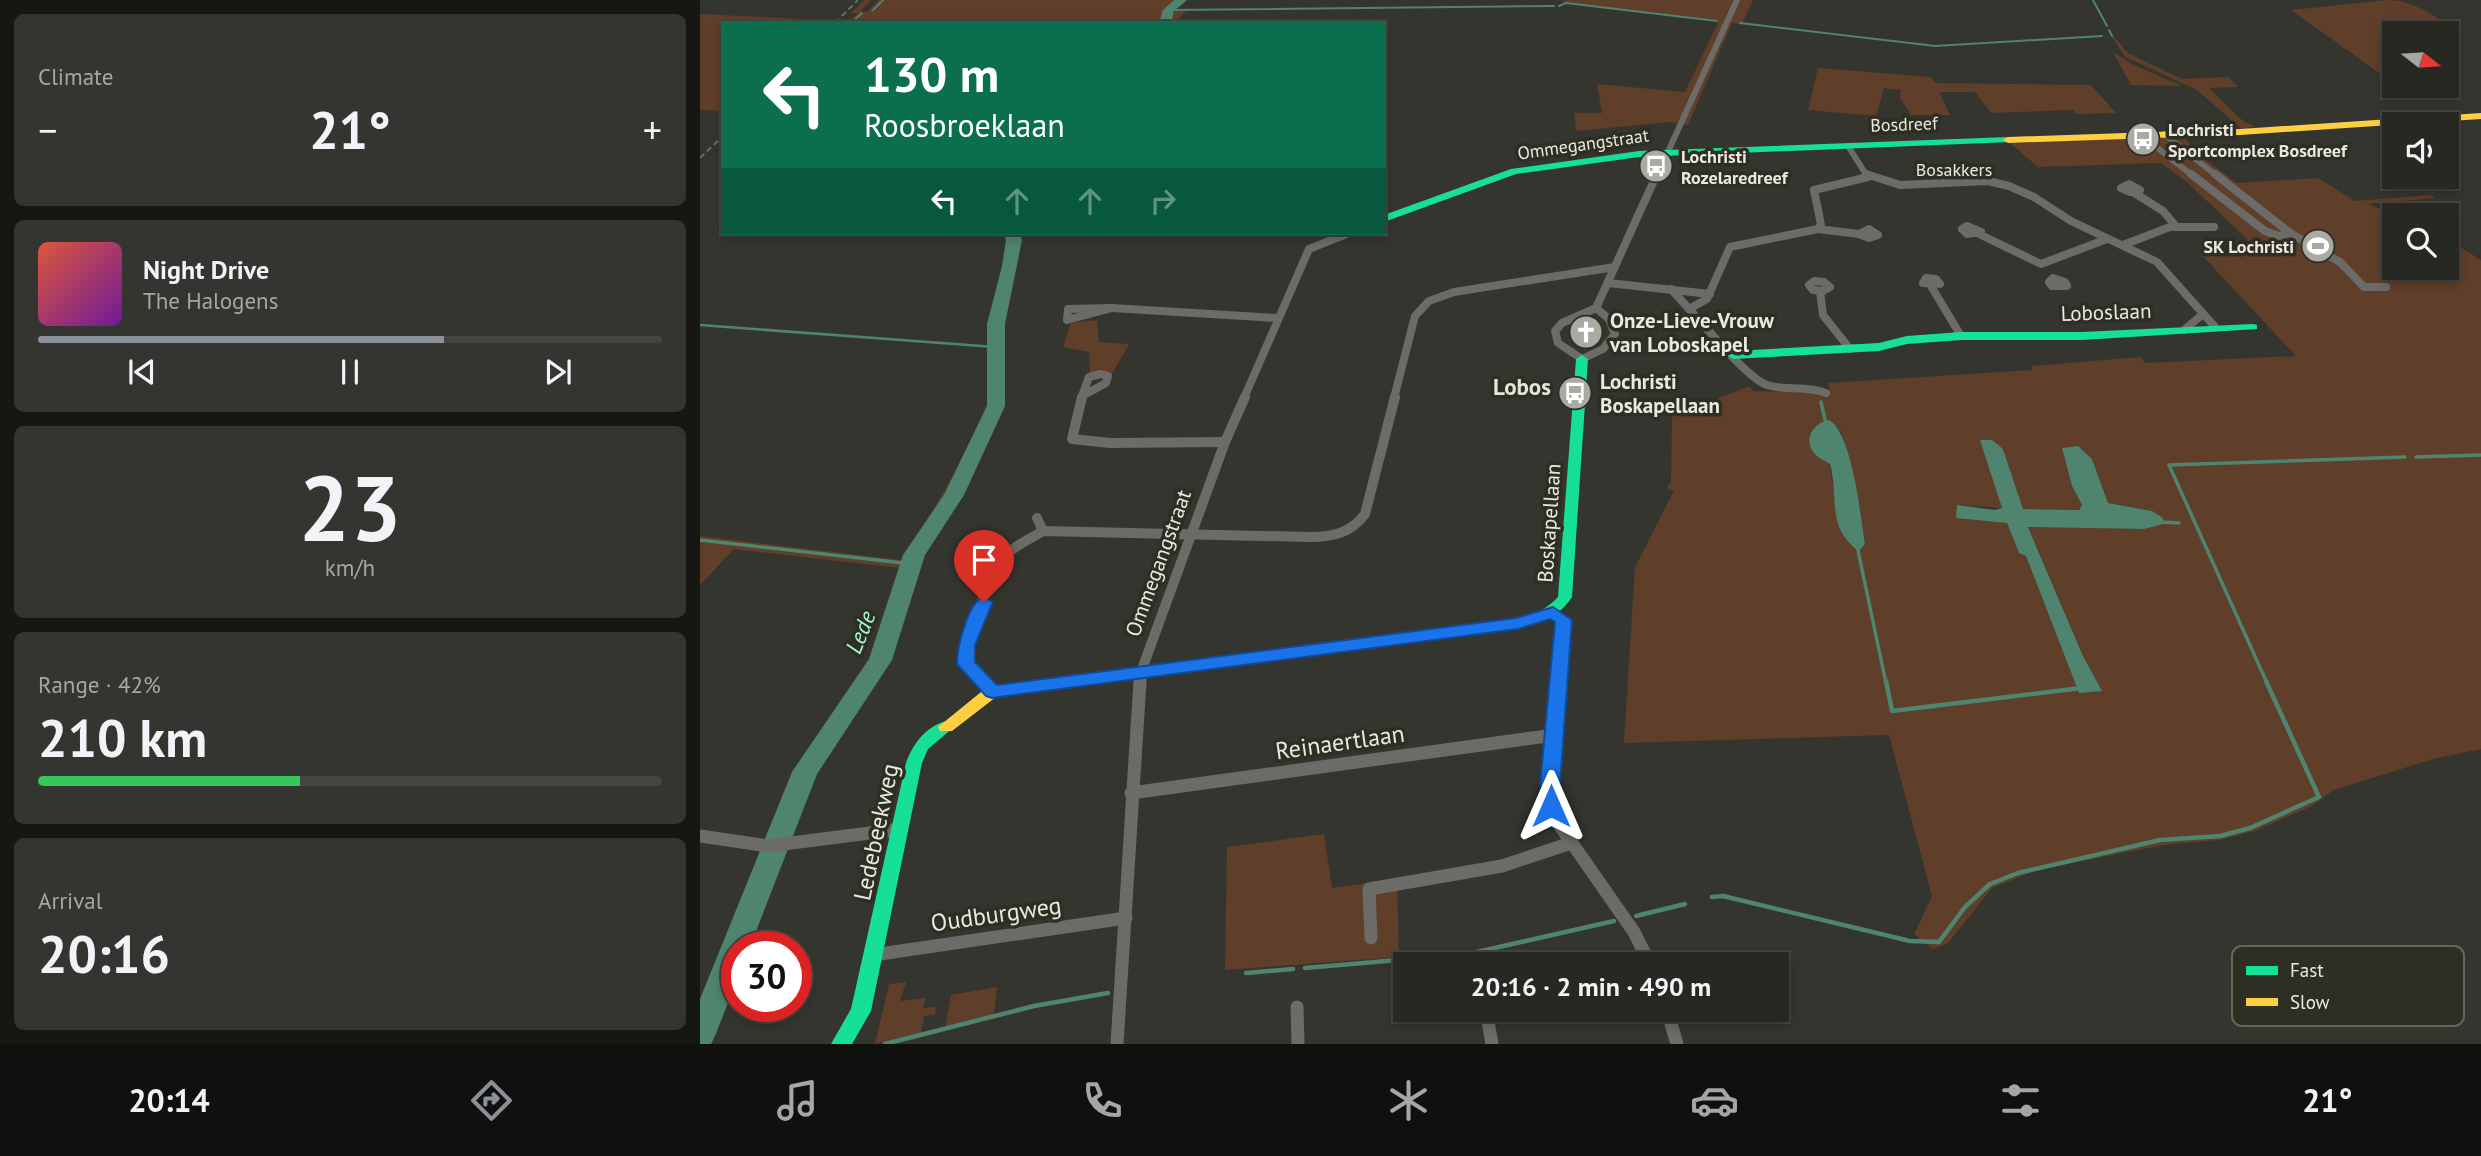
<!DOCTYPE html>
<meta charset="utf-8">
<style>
:root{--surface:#282823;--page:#343430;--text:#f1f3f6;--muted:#a5a6a6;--line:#444441;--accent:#8c9099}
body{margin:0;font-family:"PT Sans",sans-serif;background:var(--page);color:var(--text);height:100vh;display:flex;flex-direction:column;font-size:26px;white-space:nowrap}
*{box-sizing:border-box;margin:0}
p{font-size:23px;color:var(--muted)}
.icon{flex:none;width:38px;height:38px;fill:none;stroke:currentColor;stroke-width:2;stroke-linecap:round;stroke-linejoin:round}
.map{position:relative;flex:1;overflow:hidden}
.sheet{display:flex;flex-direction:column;gap:14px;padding:14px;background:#161613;width:700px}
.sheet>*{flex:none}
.guide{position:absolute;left:21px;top:21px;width:665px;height:214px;border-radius:0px;box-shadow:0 4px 10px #0003,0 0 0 2px var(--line);background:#0b6e4f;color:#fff;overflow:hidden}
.needle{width:46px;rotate:107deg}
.fabs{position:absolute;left:1682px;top:21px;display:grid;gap:14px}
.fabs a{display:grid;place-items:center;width:77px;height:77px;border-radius:0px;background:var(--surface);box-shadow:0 4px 10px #0003,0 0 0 2px var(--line);font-size:35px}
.speed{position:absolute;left:21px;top:931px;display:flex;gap:14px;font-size:35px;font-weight:700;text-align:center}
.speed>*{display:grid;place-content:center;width:91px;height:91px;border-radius:50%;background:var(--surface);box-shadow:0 4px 10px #0003,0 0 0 2px var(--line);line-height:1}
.speed .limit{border:10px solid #d22;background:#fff;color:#111}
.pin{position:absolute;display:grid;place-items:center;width:60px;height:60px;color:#fff;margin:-72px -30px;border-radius:50% 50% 50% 0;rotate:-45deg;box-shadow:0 0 7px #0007}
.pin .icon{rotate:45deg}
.me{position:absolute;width:77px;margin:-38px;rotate:0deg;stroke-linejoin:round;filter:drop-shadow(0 0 5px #0008)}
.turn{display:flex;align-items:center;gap:24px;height:147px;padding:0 28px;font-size:32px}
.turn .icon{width:91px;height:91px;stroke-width:2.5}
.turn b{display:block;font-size:49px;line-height:60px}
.lanes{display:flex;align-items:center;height:66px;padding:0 28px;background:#0003;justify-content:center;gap:35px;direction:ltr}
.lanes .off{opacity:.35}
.big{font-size:52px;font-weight:800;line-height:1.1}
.sheet .tile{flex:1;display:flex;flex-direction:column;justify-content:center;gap:10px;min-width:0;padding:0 24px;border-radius:10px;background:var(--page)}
.sheet .dial{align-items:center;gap:0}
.dial b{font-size:91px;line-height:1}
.song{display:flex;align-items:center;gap:21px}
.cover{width:84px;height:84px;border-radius:10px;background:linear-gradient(135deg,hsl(10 70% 55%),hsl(280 70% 35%))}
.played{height:7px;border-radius:4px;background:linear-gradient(90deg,var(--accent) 65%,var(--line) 65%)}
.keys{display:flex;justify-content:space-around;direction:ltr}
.heat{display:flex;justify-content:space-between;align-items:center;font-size:38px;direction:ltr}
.charge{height:10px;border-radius:5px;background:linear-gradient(90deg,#34c759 42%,var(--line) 0)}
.trip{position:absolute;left:693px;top:952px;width:396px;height:70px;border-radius:0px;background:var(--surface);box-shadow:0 4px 10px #0003,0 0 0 2px var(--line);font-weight:800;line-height:70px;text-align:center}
.dock{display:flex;height:112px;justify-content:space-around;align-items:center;background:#10100e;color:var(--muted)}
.dock .icon{width:49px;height:49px}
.dock .active{color:var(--accent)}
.dock b{font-size:32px;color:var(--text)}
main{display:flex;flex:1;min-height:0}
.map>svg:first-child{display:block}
</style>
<main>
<section class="sheet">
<div class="tile"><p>Climate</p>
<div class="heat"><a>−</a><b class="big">21°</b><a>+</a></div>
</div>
<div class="tile">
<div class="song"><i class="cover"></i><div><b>Night Drive</b><p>The Halogens</p></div></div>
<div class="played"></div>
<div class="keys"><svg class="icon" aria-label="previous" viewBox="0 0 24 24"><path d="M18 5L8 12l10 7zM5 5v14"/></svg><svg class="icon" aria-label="pause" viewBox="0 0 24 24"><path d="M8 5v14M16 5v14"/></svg><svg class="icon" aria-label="next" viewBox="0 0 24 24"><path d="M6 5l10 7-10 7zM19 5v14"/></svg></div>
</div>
<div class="tile dial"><b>23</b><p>km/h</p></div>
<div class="tile"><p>Range · 42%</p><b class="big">210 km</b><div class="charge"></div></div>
<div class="tile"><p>Arrival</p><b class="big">20:16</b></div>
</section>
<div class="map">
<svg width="1781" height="1044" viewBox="0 0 1781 1044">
<rect width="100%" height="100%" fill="#35352f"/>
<g fill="#5f3e2a" fill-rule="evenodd">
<path d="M164,0H171L160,12H167L179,0H479L482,2L475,9H488L474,23H148L158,13H151Z"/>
<path d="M865,0H1053L1042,24L1032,23L988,125L970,122L876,131L874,113H902L897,84L985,92L1019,21L862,2Z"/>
<path d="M1687,0C1716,0 1740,19 1762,36L1694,33L1692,82L1591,10Z"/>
<path d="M0,14L127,20L125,23H23V111L0,110Z"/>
<path d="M1407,29L1428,53L1482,79L1528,77L1538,87L1509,88L1544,122L1556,126L1542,129L1497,90L1425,57Z"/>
<path d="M1413,52L1432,64L1482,86L1431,85Z"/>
<path d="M1118,68L1231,77L1235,83L1391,85L1416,113L1377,114L1373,110L1291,113L1275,92H1239L1250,115H1211L1200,98L1201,90L1184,88L1176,116L1108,110Z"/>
<path d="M1482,136L1507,161L1537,183L1618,178L1655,201L1731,195L1735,198L1667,204L1699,215H1694V268H1746L1747,239L1781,260V749L1733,759L1634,790L1610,807L1555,831L1519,840L1463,845L1337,870L1292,888L1248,943L1233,949L1214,934L1232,896L1189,735L924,743L935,567L974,491L967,488L971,481L972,416L1050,386L1053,391L1130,393L1128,383L1332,370L1331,366L1440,357L1446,363L1596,356L1500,253L1551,243L1487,182L1461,163L1338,167L1310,143ZM1128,420L1141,432L1161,512L1165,544L1134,492L1122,421ZM1281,440L1303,449L1323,509L1379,510L1382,505L1372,486L1362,448L1378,446L1392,459L1408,503L1452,511L1444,529L1328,526L1383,656L1401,690L1379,693L1326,556L1319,553L1307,523L1257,505L1302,508Z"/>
<path d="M397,320L399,342L429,344L412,374L390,373L389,352L363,347L371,323Z"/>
<path d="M287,404H293L272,453L209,561L176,660L117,747H110L174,655L183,615L201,568L34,549L0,585V536L201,560C235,510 264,459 287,404Z"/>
<path d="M624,834L632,888L697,879L699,957L525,970L527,847Z"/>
<path d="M206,982L200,1001L226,998L223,1008L236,1007L235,1014L224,1016L221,1034L175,1044L189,984Z"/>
<path d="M297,987L294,1016L245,1028L251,995Z"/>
</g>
<g fill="#4f846e">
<path d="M1129,420C1152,432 1161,518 1165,544L1159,551C1126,528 1139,498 1130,464C1124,460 1115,457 1112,450C1104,437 1115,422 1129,420Z"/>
<path d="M1280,440H1292L1303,449L1323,509L1379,510L1382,505L1372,486L1362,448L1378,446L1392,459L1408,503L1452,511L1463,518V524L1444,529L1328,527L1383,656L1402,691L1379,693L1326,556L1319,553L1307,523L1256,518L1257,505L1295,510L1302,508Z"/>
</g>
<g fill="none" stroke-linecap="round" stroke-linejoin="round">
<g stroke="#4f846e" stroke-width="2">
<path d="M1393,0L1407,26"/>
<path d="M859,6L866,3L1017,21"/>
<path d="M173,10L183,0"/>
<path d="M469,10L854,6"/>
<path d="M151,23L162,13"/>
<path d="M1040,23L1235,46L1402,36"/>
<path d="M1409,30L1412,36"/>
</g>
<path stroke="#4f846e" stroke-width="2.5" d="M0,325L295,347"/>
<g stroke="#4f846e" stroke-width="3.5">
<path d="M1121,402L1126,424"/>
<path d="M1716,457L1781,455"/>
<path d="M1459,522L1479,523"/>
<path d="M0,540L212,564"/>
<path d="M1157,546L1186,683"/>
<path d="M1567,683L1469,465L1705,457"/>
</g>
<g stroke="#4f846e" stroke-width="4.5">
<path d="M1186,681L1192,711L1382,688"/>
<path d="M1012,897L1023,896L1210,941L1239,942L1265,907L1290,884L1318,873L1460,840L1520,836L1550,828L1619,797L1566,681"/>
<path d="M936,916L985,904"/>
<path d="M605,968L768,954L914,921"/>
<path d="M546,973L593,969"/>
<path d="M185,1044L334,1006L408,993"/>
</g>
<g fill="#4f846e" fill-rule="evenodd">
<path d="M474,0H487L474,11L471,23H459L463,10Z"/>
<path d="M303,233H319L322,240L305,324V406L264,495L225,555L192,660L117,774L50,947H37V980L15,1036L11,1044H0V999L92,772L169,659L203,555L244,495L287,406V324L302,266L306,240Z"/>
</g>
<g stroke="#6c6b68" stroke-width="6">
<path d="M1464,134L1517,176"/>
<path d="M1441,135L1493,176"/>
<path d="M1148,146L1167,176"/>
<path d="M957,176L1037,0"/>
</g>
<g stroke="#6c6b68" stroke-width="8">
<path d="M1166,174L1200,185L1288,181L1309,186L1334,197L1371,221L1457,262L1515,327"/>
<path d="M1491,174L1565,231L1579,236L1590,233L1515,174"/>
<path d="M1429,184L1440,190L1430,192L1421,188Z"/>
<path d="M1267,226L1281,232L1267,234L1262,229Z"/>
<path d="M1473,227H1514"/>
<path d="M1118,229L1159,234"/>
<path d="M1169,229L1178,235L1169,238L1159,234Z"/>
<path d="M1590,233L1640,262L1664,287H1686"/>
<path d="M1279,234L1341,264L1407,239"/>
<path d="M1423,245L1475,225L1463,211L1433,192"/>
<path d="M1226,278L1236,279L1240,284L1223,283Z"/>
<path d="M1353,278L1365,282L1367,286H1352L1349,282Z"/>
<path d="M1114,281L1124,282L1130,287L1123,291L1113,290L1109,285Z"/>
<path d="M908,283L1010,294"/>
<path d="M1231,286L1261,336"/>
<path d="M971,289L989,309L1007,299L1030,247L1118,229L1121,225L1114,190L1168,177"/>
<path d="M1120,291L1123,315L1150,349"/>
<path d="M412,308L577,318"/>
<path d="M412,308L367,320L368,309Z"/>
<path d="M896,308L909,319L915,334L903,349L882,359L858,343L855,331L862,323Z"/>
<path d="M896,308L957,174"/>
<path d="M989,309C1005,326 1048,379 1067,385C1086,391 1106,385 1126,393"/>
<path d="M1484,330L1503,314"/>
<path d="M401,374L408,376L406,383L382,396L389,377Z"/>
<path d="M544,398L609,249L649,233"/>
<path d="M694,398L715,316L729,301L754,292L915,267"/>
</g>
<g stroke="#6c6b68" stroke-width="10">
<path d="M382,397L372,439L410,443L525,442"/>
<path d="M337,518L343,531"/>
<path d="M853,612L864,620L859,683"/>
<path d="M283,683L266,664C266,640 288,580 302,560C311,547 330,539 343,531L610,537C633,537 651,533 665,514L695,397"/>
<path d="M440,683L441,672L525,442L545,397"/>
</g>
<g stroke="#6c6b68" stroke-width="13">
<path d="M282,681L292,692"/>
<path d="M859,681L851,805L858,823L934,932L950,964"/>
<path d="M431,793L854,735"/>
<path d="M0,836L68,846L201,829"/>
<path d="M671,938L669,889L802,866L871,843"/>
<path d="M173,955L426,918"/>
<path d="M597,1007L598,1044"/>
<path d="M786,1010L792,1044"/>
<path d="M967,1010L977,1044"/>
<path d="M417,1044L440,681"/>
</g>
<g fill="#16e098" fill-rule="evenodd">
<path d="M1308,137L1311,138V142L939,157L816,174L684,222V215L811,169L939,151Z"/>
<path d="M1553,324L1557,325V329L1382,340H1261L1207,344L1179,351L1033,359L1027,355L1033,351L1179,343L1207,336L1261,332H1382Z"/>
<path d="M882,355L888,359L872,597C859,617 841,623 818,628L596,657L590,656L588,652L590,648L596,647L818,618C834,615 847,609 858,597L876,359Z"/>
<path d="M246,721L252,723L254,727L228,749L222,763L171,1011L152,1044H131L151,1009L206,763C213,744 225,727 246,721Z"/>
</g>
<g fill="#ffcf43" fill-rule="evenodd">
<path d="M1781,113V119L1540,135L1308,143L1303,140L1308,137L1540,129Z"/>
<path d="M596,647L602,648L604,652L602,656L296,697L252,731H240L238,727L286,688L292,686Z"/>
</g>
<g stroke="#6c6c69" stroke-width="2" stroke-dasharray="6 3.5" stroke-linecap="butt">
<path d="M135,23L158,0"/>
<path d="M0,158L23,136"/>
</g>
</g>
<path fill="#1a73e8" stroke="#114b97" stroke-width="2" d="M284,597L293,602L275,645V662L297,685L816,618L853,607L872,620L860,785L861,806L858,811H844L840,785L855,622L850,619L818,629L292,698L286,696L257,664C257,648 268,601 284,597Z"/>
<defs>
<symbol id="bus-disc" viewBox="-11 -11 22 22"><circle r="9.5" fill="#aaaaa3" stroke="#2e2e22"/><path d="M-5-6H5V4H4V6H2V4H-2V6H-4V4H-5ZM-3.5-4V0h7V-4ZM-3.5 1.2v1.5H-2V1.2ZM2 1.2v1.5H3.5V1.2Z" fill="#fff"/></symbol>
<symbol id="stadium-disc" viewBox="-11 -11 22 22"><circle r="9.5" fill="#aaaaa3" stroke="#2e2e22"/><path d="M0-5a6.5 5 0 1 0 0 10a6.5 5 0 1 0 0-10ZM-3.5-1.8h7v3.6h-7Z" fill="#fff"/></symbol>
<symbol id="church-disc" viewBox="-11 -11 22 22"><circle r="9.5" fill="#aaaaa3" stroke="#2e2e22"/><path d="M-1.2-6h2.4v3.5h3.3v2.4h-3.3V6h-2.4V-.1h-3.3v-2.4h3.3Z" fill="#fff"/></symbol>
</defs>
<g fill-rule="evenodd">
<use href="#bus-disc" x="1424" y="120" width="38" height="38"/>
<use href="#bus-disc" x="937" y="147" width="38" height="38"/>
<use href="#stadium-disc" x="1599" y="227" width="38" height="38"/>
<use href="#church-disc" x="867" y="313" width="38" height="38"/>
<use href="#bus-disc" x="856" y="374" width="38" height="38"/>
</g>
<g text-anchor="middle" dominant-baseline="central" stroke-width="7" stroke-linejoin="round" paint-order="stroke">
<g font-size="18" fill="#e9e9e1" stroke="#2e2e22">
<text transform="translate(1204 124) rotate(-2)">Bosdreef</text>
<text transform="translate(883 144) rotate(-8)">Ommegangstraat</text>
<text x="1254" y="169">Bosakkers</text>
</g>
<g font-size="18" font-weight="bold" fill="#e9e9e1" stroke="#2e2e22" text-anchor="start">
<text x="1468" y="129">Lochristi<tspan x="1468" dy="21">Sportcomplex Bosdreef</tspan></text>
<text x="981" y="156">Lochristi<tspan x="981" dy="21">Rozelaredreef</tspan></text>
<text x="1594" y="246" text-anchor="end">SK Lochristi</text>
</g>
<g font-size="21" fill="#e9e9e1" stroke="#2e2e22">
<text transform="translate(1406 312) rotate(-2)">Loboslaan</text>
<text transform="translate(849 523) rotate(-86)">Boskapellaan</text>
<text transform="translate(458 563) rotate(-70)">Ommegangstraat</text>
</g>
<g font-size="21" font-weight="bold" fill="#e9e9e1" stroke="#2e2e22" text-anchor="start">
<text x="910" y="320">Onze-Lieve-Vrouw<tspan x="910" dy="24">van Loboskapel</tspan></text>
<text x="900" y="381">Lochristi<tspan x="900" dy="24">Boskapellaan</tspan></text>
</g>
<g font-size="23" font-weight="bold" fill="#e4e5d6" stroke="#2e2e22">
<text x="822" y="386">Lobos</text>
</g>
<g font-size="23" font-style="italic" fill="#a0fad5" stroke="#2e2e22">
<text transform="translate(160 632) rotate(-68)">Lede</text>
</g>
<g font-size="24" fill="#e9e9e1" stroke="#2e2e22">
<text transform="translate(640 742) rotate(-8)">Reinaertlaan</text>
<text transform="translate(176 832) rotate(-78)">Ledebeekweg</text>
<text transform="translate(296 914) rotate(-8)">Oudburgweg</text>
</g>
</g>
<rect x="1532" y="946" width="232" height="80" rx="10" fill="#2e2e22" stroke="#66665b" stroke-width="2"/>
<rect x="1546" y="966" width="32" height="9" fill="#16e098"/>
<rect x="1546" y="998" width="32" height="8" fill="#ffcf43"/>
<g font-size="19" fill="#e9e9e1">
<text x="1590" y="977">Fast</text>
<text x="1590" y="1009">Slow</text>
</g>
</svg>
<div class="fabs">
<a><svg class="needle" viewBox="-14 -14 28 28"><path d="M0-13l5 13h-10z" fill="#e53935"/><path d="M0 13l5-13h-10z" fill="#a5a6a6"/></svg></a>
<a><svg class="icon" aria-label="sound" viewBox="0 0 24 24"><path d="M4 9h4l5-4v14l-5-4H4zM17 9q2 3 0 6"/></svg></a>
<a><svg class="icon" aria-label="search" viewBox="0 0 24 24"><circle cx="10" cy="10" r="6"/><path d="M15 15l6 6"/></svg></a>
</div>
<div class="speed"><div class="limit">30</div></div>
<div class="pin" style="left:284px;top:602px;background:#d93025"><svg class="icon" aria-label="arrive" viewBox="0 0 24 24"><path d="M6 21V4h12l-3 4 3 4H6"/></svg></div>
<svg class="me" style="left:851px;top:806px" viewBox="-20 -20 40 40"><path d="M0-17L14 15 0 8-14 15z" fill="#1a73e8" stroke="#fff" stroke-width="4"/></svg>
<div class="trip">20:16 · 2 min · 490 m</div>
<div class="guide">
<div class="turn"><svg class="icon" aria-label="left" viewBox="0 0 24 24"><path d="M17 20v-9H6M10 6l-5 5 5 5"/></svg><div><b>130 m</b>Roosbroeklaan</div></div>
<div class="lanes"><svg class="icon" aria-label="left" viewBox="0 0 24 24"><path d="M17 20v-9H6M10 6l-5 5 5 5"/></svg><svg class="icon off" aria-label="ahead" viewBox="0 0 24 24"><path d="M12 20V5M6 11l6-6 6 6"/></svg><svg class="icon off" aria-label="ahead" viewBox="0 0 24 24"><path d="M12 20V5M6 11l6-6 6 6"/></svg><svg class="icon off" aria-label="right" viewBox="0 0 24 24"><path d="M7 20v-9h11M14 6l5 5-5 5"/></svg></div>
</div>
</div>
</main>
<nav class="dock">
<b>20:14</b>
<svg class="icon active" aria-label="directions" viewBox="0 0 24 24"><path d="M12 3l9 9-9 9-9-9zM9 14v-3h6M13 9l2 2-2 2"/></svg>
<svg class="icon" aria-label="music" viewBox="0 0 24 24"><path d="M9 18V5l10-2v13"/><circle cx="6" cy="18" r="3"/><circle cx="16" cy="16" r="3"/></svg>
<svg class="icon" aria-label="phone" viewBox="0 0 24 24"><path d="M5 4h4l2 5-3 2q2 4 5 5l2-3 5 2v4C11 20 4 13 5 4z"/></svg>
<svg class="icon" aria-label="climate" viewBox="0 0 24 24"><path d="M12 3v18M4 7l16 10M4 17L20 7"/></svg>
<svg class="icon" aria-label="car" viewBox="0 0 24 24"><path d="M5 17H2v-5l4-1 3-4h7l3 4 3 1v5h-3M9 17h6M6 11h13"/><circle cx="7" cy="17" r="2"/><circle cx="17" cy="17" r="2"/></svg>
<svg class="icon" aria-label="filters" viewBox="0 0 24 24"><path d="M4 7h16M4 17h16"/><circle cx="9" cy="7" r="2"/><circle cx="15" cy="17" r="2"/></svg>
<b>21°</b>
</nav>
